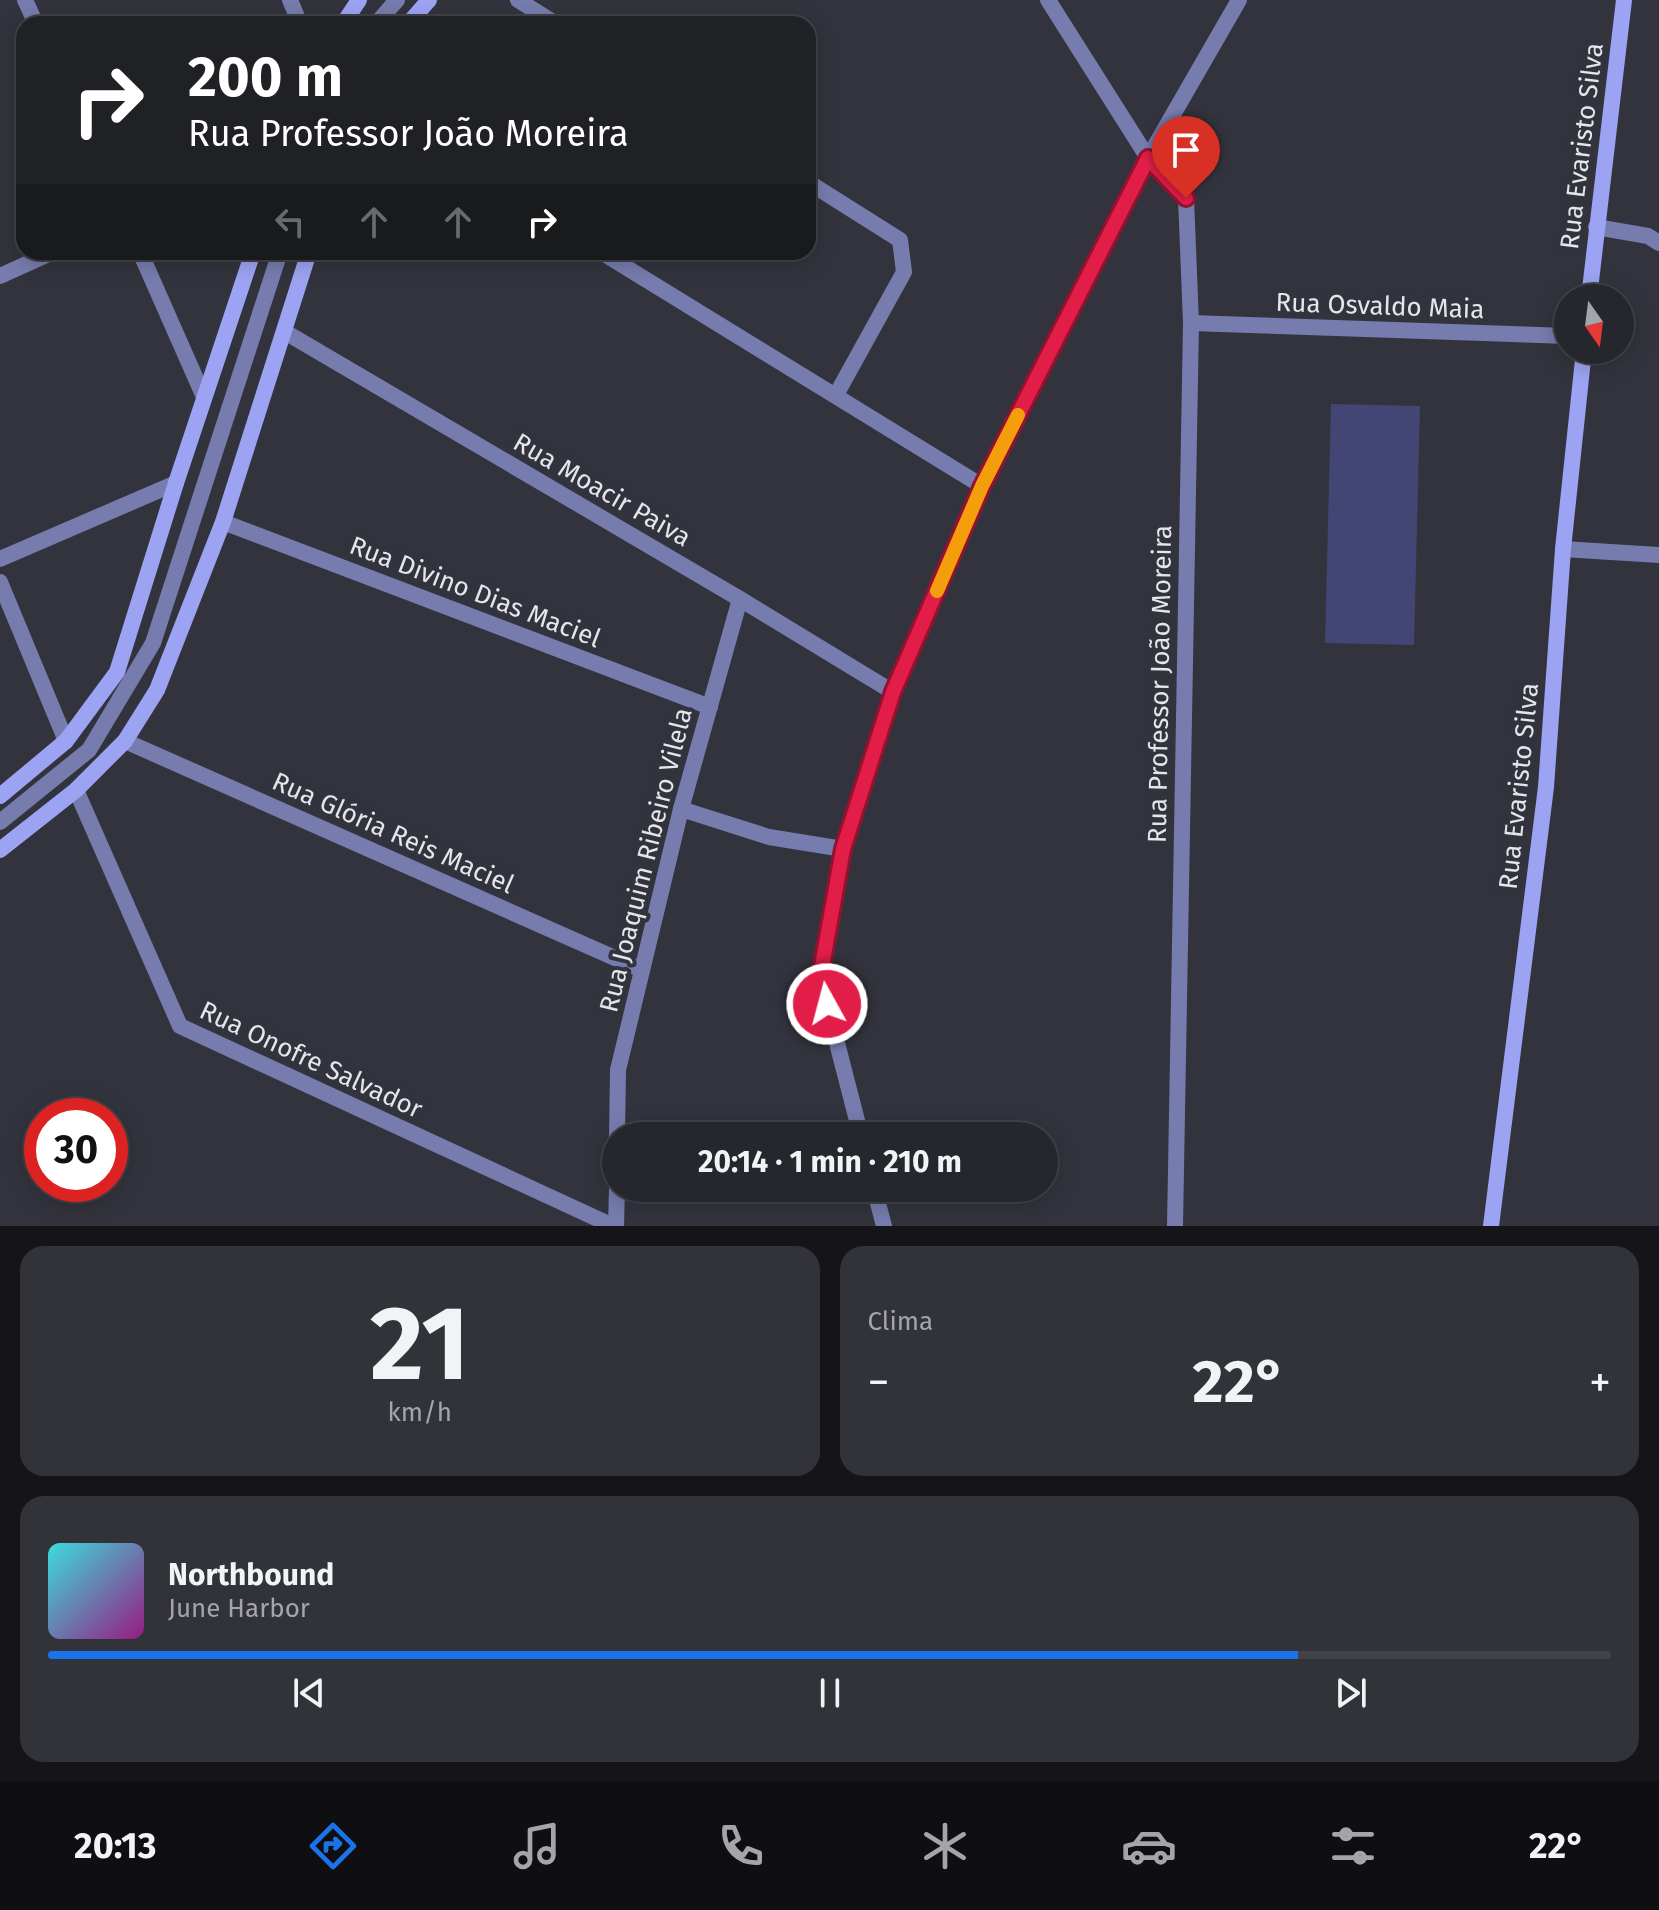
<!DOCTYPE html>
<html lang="pt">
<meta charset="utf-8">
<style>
:root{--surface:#26262d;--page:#323239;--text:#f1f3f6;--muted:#a4a5aa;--line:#424349;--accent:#1a73e8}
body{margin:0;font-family:"Fira Sans",sans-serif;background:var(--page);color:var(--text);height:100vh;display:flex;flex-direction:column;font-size:30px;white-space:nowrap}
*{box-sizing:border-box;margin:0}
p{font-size:26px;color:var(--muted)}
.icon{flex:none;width:44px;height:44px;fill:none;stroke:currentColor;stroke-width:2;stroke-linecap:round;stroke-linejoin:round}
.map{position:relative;height:1226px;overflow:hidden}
.drawer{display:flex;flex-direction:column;gap:20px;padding:20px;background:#151519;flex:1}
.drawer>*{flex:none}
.hud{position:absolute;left:16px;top:16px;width:800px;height:244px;border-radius:24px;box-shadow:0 4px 20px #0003,0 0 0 2px var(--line);background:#202124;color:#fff;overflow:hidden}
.needle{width:52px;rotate:166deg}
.buttons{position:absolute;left:1554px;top:284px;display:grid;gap:16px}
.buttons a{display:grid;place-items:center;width:80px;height:80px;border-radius:50%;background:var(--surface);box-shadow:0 4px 20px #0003,0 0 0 2px var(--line);font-size:40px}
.speed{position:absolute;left:24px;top:1098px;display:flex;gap:16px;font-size:40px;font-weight:700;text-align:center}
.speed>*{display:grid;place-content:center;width:104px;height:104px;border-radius:50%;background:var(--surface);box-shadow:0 4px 20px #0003,0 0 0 2px var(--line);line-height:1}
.speed .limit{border:12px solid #d22;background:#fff;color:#111}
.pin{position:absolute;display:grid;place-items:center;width:68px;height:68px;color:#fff;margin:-82px -34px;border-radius:50% 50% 50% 0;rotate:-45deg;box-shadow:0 0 8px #0007}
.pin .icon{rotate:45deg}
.me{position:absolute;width:88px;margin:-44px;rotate:353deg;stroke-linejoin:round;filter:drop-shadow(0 0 6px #0008)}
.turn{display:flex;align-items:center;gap:28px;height:168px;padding:0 40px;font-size:36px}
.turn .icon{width:104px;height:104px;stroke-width:2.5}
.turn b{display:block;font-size:56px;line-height:68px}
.lanes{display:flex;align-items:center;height:76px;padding:0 40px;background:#0003;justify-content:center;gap:40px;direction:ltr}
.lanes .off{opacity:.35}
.big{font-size:60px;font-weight:700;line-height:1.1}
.drawer .card{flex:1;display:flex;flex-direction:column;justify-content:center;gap:12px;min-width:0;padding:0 28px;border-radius:24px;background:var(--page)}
.drawer .dial{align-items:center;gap:0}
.dial b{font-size:104px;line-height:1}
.song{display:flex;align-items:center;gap:24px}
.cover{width:96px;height:96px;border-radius:12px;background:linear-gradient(135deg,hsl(180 70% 55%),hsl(310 70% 35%))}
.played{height:8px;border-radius:4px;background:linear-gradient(90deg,var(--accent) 80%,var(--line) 80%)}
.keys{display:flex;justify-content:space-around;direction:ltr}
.heat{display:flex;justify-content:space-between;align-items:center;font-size:44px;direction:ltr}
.drawer .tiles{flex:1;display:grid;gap:20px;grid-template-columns:1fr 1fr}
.card:last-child{grid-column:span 2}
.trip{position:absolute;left:602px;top:1122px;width:456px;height:80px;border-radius:40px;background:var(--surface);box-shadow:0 4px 20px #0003,0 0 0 2px var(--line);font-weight:700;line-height:80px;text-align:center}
.dock{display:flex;height:128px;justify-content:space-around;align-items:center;background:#0f0f12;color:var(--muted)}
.dock .icon{width:56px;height:56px}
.dock .active{color:var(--accent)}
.dock b{font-size:36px;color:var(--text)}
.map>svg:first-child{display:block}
</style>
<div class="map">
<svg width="1659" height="1226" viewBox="0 0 1659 1226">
<rect width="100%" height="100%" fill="#32333c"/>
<path fill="#434675" d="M1331,404L1420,406L1414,645L1325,643Z"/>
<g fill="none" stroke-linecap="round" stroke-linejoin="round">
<g stroke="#767cad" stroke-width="16">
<path d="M376,24L397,0"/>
<path d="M0,822L89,750L153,643L280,252"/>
</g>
<g stroke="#767cad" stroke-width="16">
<path d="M25,0L36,24"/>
<path d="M290,0L300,24"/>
<path d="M518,0L556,24"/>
<path d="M1048,0L1148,158L1186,198L1191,323L1175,1226"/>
<path d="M808,182L900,240L904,272L836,395"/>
<path d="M1596,227L1648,236L1659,243"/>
<path d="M140,252L204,397"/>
<path d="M601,252L982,486"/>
<path d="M0,276L53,252"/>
<path d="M1191,323L1568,336"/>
<path d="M285,332L740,599L893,692"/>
<path d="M223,522L710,707"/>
<path d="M1563,549L1659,555"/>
<path d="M0,559L176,483"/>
<path d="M0,582L66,741"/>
<path d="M125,741L642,970"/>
<path d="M76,790L180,1026L613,1226"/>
<path d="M681,809L769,837L843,849"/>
<path d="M617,1136L618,1070L681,809L740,599"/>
<path d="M861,1136L820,977L843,849L893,692L982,486L1148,158L1239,0"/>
<path d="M874,1188L884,1226"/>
<path d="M616,1226L617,1188"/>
</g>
<g stroke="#9ca3f2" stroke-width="16">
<path d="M343,24L359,0"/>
<path d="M408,24L429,0"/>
<path d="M1589,298L1624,0"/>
<path d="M0,796L66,741L117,672L176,483L253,252"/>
<path d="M0,850L76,790L125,741L157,690L223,522L309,252"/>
<path d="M1491,1226L1546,787L1563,549L1584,350"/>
</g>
</g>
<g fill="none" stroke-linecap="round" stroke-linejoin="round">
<defs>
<path id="route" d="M827,1004L820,977L843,849L893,692L982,486L1148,158L1186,198"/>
</defs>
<use href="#route" stroke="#92132f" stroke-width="20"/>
<use href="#route" stroke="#e11d48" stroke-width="14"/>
<path stroke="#f59e0b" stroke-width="14" d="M937,591L982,486L1018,415"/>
</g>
<g text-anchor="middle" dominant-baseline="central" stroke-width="8" stroke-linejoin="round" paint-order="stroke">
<g font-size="26" fill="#e5e6ec" stroke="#32333c">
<text transform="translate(1582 146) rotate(-83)">Rua Evaristo Silva</text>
<text transform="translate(1380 306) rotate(2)">Rua Osvaldo Maia</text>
<text transform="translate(602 490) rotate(30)">Rua Moacir Paiva</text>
<text transform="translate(475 592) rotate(21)">Rua Divino Dias Maciel</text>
<text transform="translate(1160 684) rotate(-89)">Rua Professor João Moreira</text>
<text transform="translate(1519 786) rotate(-84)">Rua Evaristo Silva</text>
<text transform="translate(393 833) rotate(24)">Rua Glória Reis Maciel</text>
<text transform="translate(646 860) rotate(-76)">Rua Joaquim Ribeiro Vilela</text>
<text transform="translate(311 1060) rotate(25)">Rua Onofre Salvador</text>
</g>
</g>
</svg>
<div class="buttons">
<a><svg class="needle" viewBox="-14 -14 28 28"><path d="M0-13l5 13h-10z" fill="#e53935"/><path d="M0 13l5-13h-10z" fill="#a4a5aa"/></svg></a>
</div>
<div class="speed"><div class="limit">30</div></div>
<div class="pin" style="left:1186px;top:198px;background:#d93025"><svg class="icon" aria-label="arrive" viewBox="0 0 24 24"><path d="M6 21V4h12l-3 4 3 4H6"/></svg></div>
<svg class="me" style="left:827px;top:1004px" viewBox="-20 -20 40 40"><circle r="17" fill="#e11d48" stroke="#fff" stroke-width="3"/><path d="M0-11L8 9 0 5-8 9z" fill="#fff"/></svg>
<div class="trip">20:14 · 1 min · 210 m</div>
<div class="hud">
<div class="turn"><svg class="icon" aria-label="right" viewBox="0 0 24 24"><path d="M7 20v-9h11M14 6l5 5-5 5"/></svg><div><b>200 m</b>Rua Professor João Moreira</div></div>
<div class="lanes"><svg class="icon off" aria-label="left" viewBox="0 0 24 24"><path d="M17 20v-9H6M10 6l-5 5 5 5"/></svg><svg class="icon off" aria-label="ahead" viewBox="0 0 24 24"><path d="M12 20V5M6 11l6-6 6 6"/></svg><svg class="icon off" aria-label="ahead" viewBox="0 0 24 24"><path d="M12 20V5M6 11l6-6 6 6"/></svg><svg class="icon" aria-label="right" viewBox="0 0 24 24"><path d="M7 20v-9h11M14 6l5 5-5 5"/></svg></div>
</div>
</div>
<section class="drawer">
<div class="tiles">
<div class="card dial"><b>21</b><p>km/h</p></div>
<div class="card"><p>Clima</p>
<div class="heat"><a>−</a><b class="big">22°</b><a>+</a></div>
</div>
<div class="card">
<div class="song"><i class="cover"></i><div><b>Northbound</b><p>June Harbor</p></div></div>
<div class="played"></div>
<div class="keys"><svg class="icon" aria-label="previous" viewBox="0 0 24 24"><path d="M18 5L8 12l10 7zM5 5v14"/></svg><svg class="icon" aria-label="pause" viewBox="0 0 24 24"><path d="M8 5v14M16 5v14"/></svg><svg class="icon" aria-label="next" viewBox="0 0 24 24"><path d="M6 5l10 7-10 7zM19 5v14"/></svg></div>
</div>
</div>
</section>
<nav class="dock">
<b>20:13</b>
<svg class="icon active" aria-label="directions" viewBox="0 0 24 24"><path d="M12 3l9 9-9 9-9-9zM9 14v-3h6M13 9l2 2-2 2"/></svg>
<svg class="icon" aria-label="music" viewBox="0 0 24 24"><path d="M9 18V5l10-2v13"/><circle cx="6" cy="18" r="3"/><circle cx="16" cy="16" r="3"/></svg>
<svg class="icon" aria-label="phone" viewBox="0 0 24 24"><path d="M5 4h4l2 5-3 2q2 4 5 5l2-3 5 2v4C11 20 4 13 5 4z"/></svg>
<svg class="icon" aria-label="climate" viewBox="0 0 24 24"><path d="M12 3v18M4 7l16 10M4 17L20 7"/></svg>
<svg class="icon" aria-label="car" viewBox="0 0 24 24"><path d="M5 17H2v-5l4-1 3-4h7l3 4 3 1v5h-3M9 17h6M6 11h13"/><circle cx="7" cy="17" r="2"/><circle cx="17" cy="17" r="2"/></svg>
<svg class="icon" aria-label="filters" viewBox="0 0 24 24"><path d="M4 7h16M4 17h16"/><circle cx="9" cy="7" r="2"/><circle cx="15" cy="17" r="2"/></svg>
<b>22°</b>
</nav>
